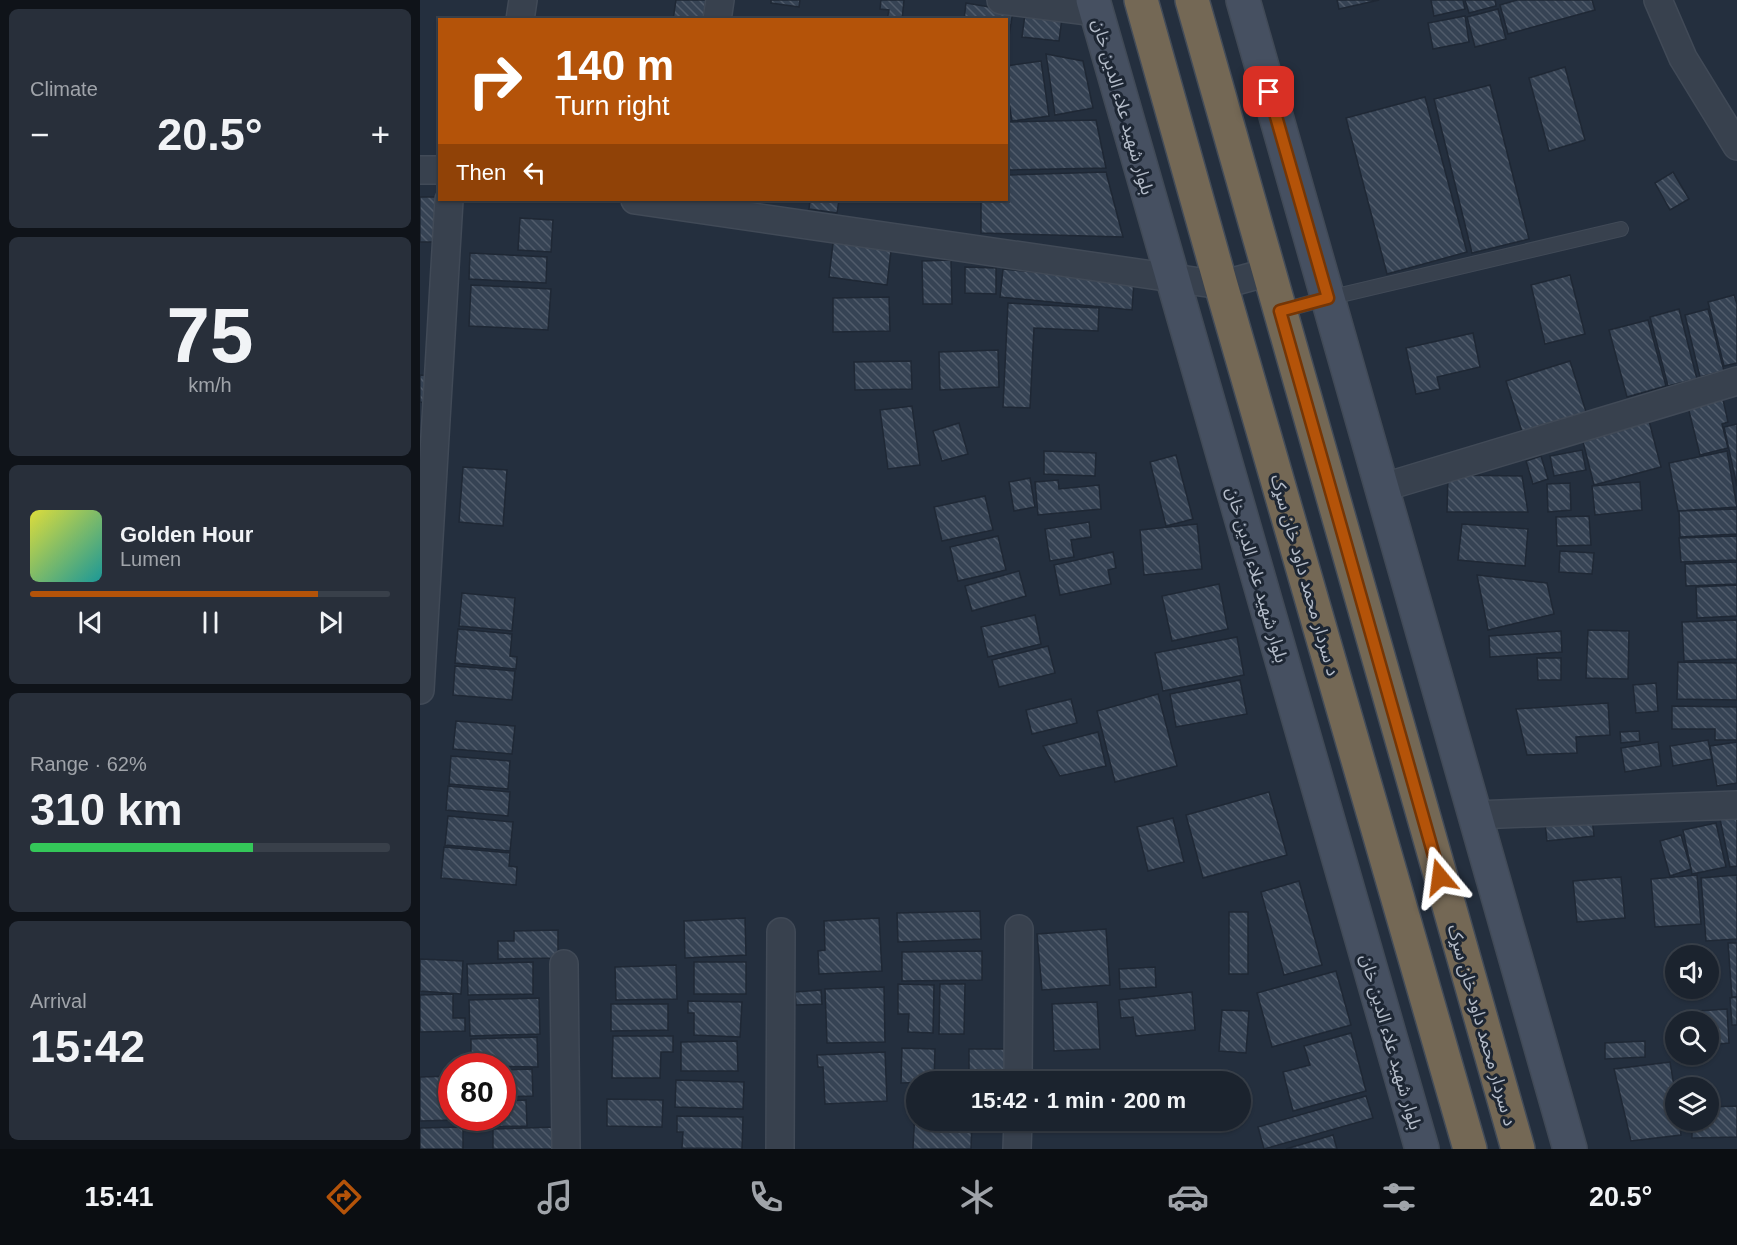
<!DOCTYPE html>
<meta charset="utf-8">
<style>
:root{--surface:#1b232e;--page:#282f3a;--text:#f1f3f6;--muted:#a0a4aa;--line:#39404a;--accent:#b45309}
body{margin:0;font-family:Helvetica,"Noto Sans Arabic",sans-serif;background:var(--page);color:var(--text);height:100vh;display:flex;flex-direction:column;font-size:22px;white-space:nowrap}
*{box-sizing:border-box;margin:0}
p{font-size:20px;color:var(--muted)}
.icon{flex:none;width:33px;height:33px;fill:none;stroke:currentColor;stroke-width:2;stroke-linecap:round;stroke-linejoin:round}
.map{position:relative;flex:1;overflow:hidden}
.sheet{display:flex;flex-direction:column;gap:9px;padding:9px;background:#0f1319;width:420px}
.sheet>*{flex:none}
.banner{position:absolute;left:18px;top:18px;width:570px;height:183px;border-radius:0px;box-shadow:0 2px 4px #0004,0 0 0 2px var(--line);background:#b45309;color:#fff;overflow:hidden}
.fabs{position:absolute;left:1245px;top:945px;display:grid;gap:12px}
.fabs a{display:grid;place-items:center;width:54px;height:54px;border-radius:50%;background:var(--surface);box-shadow:0 2px 4px #0004,0 0 0 2px var(--line);font-size:30px}
.speed{position:absolute;left:18px;top:1053px;display:flex;gap:12px;font-size:30px;font-weight:700;text-align:center}
.speed>*{display:grid;place-content:center;width:78px;height:78px;border-radius:50%;background:var(--surface);box-shadow:0 2px 4px #0004,0 0 0 2px var(--line);line-height:1}
.speed .limit{border:9px solid #d22;background:#fff;color:#111}
.pin{position:absolute;display:grid;place-items:center;width:51px;height:51px;color:#fff;margin:-26px;border-radius:12px;box-shadow:0 3px 9px #0006}
.me{position:absolute;width:66px;margin:-33px;rotate:344deg;stroke-linejoin:round;filter:drop-shadow(0 0 4px #0008)}
.turn{display:flex;align-items:center;gap:21px;height:126px;padding:0 18px;font-size:27px}
.turn .icon{width:78px;height:78px;stroke-width:2.5}
.turn b{display:block;font-size:42px;line-height:51px}
.then{display:flex;align-items:center;height:57px;padding:0 18px;background:#0003;gap:12px;font-size:22px}
.big{font-size:45px;font-weight:700;line-height:1.1}
.sheet .card{flex:1;display:flex;flex-direction:column;justify-content:center;gap:9px;min-width:0;padding:0 21px;border-radius:9px;background:var(--page)}
.sheet .dial{align-items:center;gap:0}
.dial b{font-size:78px;line-height:1}
.song{display:flex;align-items:center;gap:18px}
.cover{width:72px;height:72px;border-radius:9px;background:linear-gradient(135deg,hsl(60 70% 55%),hsl(180 70% 35%))}
.played{height:6px;border-radius:3px;background:linear-gradient(90deg,var(--accent) 80%,var(--line) 80%)}
.keys{display:flex;justify-content:space-around;direction:ltr}
.heat{display:flex;justify-content:space-between;align-items:center;font-size:33px;direction:ltr}
.charge{height:9px;border-radius:4px;background:linear-gradient(90deg,#34c759 62%,var(--line) 0)}
.trip{position:absolute;left:486px;top:1071px;width:345px;height:60px;border-radius:30px;background:var(--surface);box-shadow:0 2px 4px #0004,0 0 0 2px var(--line);font-weight:700;line-height:60px;text-align:center}
.tabs{display:flex;height:96px;justify-content:space-around;align-items:center;background:#0b0e12;color:var(--muted)}
.tabs .icon{width:42px;height:42px}
.tabs .selected{color:var(--accent)}
.tabs b{font-size:27px;color:var(--text)}
main{display:flex;flex:1;min-height:0}
.map>svg:first-child{display:block}
</style>
<main>
<section class="sheet">
<div class="card"><p>Climate</p>
<div class="heat"><a>−</a><b class="big">20.5°</b><a>+</a></div>
</div>
<div class="card dial"><b>75</b><p>km/h</p></div>
<div class="card">
<div class="song"><i class="cover"></i><div><b>Golden Hour</b><p>Lumen</p></div></div>
<div class="played"></div>
<div class="keys"><svg class="icon" aria-label="previous" viewBox="0 0 24 24"><path d="M18 5L8 12l10 7zM5 5v14"/></svg><svg class="icon" aria-label="pause" viewBox="0 0 24 24"><path d="M8 5v14M16 5v14"/></svg><svg class="icon" aria-label="next" viewBox="0 0 24 24"><path d="M6 5l10 7-10 7zM19 5v14"/></svg></div>
</div>
<div class="card"><p>Range · 62%</p><b class="big">310 km</b><div class="charge"></div></div>
<div class="card"><p>Arrival</p><b class="big">15:42</b></div>
</section>
<div class="map">
<svg width="1317" height="1149" viewBox="0 0 1317 1149">
<defs>
<pattern id="building-back-hatch" width="6" height="6" patternUnits="userSpaceOnUse" patternTransform="scale(1.5)"><rect width="6" height="6" fill="#364354"/><path d="M-1 5l2 2M0 0l6 6M5-1l2 2" fill="none" stroke="#515c6b"/></pattern>
</defs>
<rect width="100%" height="100%" fill="#242f3e"/>
<g fill="url(#building-back-hatch)" stroke="#1f2835" stroke-width="1.5">
<path d="M256,0H286L283,20H253Z"/>
<path d="M351,0H380L379,7L351,3Z"/>
<path d="M461,0H484L482,20H467L469,10L460,9Z"/>
<path d="M917,0H959L919,9Z"/>
<path d="M1011,0H1043L1045,9L1014,16Z"/>
<path d="M1045,0H1075L1076,6L1049,13Z"/>
<path d="M1097,0H1172L1175,10L1088,34L1080,5Z"/>
<path d="M546,3L593,11L586,54V20H544Z"/>
<path d="M1078,9L1086,39L1055,47L1047,17Z"/>
<path d="M605,14L642,18L639,41L602,37Z"/>
<path d="M1045,16L1049,42L1013,49L1008,23Z"/>
<path d="M626,54L663,61L673,108L635,115Z"/>
<path d="M621,61L629,116L592,121L586,84V66Z"/>
<path d="M1145,67L1165,140L1129,151L1109,78Z"/>
<path d="M1070,85L1109,239L1052,253L1014,99Z"/>
<path d="M1005,97L1047,252L967,274L926,118Z"/>
<path d="M676,120L686,168L586,170V122Z"/>
<path d="M686,172L703,237L561,233V200H586V175Z"/>
<path d="M1253,172L1269,199L1250,210L1235,183Z"/>
<path d="M0,197H20L22,242H0Z"/>
<path d="M390,200H419L417,213L389,209Z"/>
<path d="M100,218L133,220L131,252L98,250Z"/>
<path d="M414,235L472,242L467,285L409,277Z"/>
<path d="M50,253L127,257L126,283L49,279Z"/>
<path d="M531,260L532,304H503L502,261Z"/>
<path d="M545,267L576,268V294L545,293Z"/>
<path d="M583,269L714,281L712,310L580,297Z"/>
<path d="M1150,275L1165,334L1125,344L1111,285Z"/>
<path d="M51,285L131,289L128,330L49,326Z"/>
<path d="M1314,295L1317,304V363L1304,366L1288,302Z"/>
<path d="M469,297L470,331L413,332V298Z"/>
<path d="M588,303L679,308L678,331L614,328L610,408L583,407Z"/>
<path d="M1259,309L1277,379L1248,386L1230,317Z"/>
<path d="M1288,309L1304,371L1280,377L1265,315Z"/>
<path d="M1228,320L1246,386L1207,397L1189,330Z"/>
<path d="M1053,333L1060,367L1017,377L1020,389L996,394L986,348Z"/>
<path d="M578,350L579,387L520,390L519,352Z"/>
<path d="M491,361L492,389L435,390L434,362Z"/>
<path d="M1150,361L1167,415L1103,435L1086,381Z"/>
<path d="M0,375L14,376L11,403L0,402Z"/>
<path d="M1302,395L1308,422L1302,424L1308,448L1280,455L1267,403Z"/>
<path d="M492,406L500,465L468,469L460,410Z"/>
<path d="M1228,417L1241,467L1174,485L1161,434Z"/>
<path d="M539,423L548,454L522,461L513,431Z"/>
<path d="M1317,424V486L1304,427Z"/>
<path d="M1162,450L1166,470L1134,476L1130,456Z"/>
<path d="M624,451L676,453L675,476L624,474Z"/>
<path d="M1307,451L1317,507L1258,511L1249,463Z"/>
<path d="M756,455L773,519L746,526L730,462Z"/>
<path d="M1121,456L1128,479L1113,484L1106,461Z"/>
<path d="M43,467L87,470L83,526L39,522Z"/>
<path d="M1028,475L1102,476L1108,512H1027Z"/>
<path d="M610,478L615,507L594,511L589,482Z"/>
<path d="M638,480L639,489L679,485L681,509L618,515L615,482Z"/>
<path d="M1220,482L1222,510L1175,515L1172,486Z"/>
<path d="M1150,483L1151,510L1128,512L1127,484Z"/>
<path d="M565,496L573,530L522,541L514,507Z"/>
<path d="M1317,509V534L1260,537L1259,511Z"/>
<path d="M1169,516L1171,545L1137,546L1136,517Z"/>
<path d="M669,522L671,537L651,540L654,557L630,561L625,529Z"/>
<path d="M777,524L782,569L724,575L720,530Z"/>
<path d="M1042,524L1108,529L1105,566L1038,560Z"/>
<path d="M578,536L586,570L538,581L530,547Z"/>
<path d="M1317,536V560L1261,562L1259,538Z"/>
<path d="M1140,551L1174,553L1172,574L1139,572Z"/>
<path d="M693,552L696,568L688,570L691,584L640,595L634,565Z"/>
<path d="M1317,562V584L1266,586L1265,564Z"/>
<path d="M599,571L606,596L552,611L545,586Z"/>
<path d="M1057,575L1127,583L1134,614L1068,630Z"/>
<path d="M799,584L808,629L752,641L742,596Z"/>
<path d="M1317,585V616L1277,618L1276,587Z"/>
<path d="M42,593L95,598L92,631L39,626Z"/>
<path d="M615,615L621,644L568,657L561,627Z"/>
<path d="M1317,620V659L1264,661L1262,622Z"/>
<path d="M38,629L92,634L90,656L97,657L96,669L35,663Z"/>
<path d="M1168,630L1209,631L1208,679L1166,678Z"/>
<path d="M1141,631L1142,652L1070,657L1069,636Z"/>
<path d="M817,637L824,675L743,691L735,653Z"/>
<path d="M628,646L635,673L579,687L572,660Z"/>
<path d="M1117,658H1141V680H1118Z"/>
<path d="M1258,662L1317,663V700L1257,699Z"/>
<path d="M35,666L95,671L92,700L33,695Z"/>
<path d="M820,680L827,714L756,727L750,694Z"/>
<path d="M1236,683L1238,711L1216,713L1213,685Z"/>
<path d="M738,694L757,766L695,782L677,711Z"/>
<path d="M651,699L657,723L612,734L606,710Z"/>
<path d="M1188,703L1190,735L1156,737L1157,753L1107,755L1096,709Z"/>
<path d="M1252,706L1317,707V740H1295V729H1252Z"/>
<path d="M36,721L95,726L92,754L33,749Z"/>
<path d="M1219,731L1220,741L1201,743L1200,732Z"/>
<path d="M678,732L686,766L640,776L623,746Z"/>
<path d="M1288,740L1292,759L1253,766L1250,746Z"/>
<path d="M1238,742L1241,766L1205,772L1201,748Z"/>
<path d="M1317,742V783L1297,786L1290,746Z"/>
<path d="M31,756L90,761L88,789L29,784Z"/>
<path d="M28,786L90,792L88,816L26,810Z"/>
<path d="M849,792L867,855L783,878L766,815Z"/>
<path d="M28,816L93,822L90,851L25,845Z"/>
<path d="M1317,816V866L1310,867L1300,819Z"/>
<path d="M753,818L764,862L728,871L717,827Z"/>
<path d="M1172,818L1174,836L1127,841L1125,823Z"/>
<path d="M1296,823L1306,867L1272,874L1263,830Z"/>
<path d="M1261,835L1271,869L1250,876L1240,841Z"/>
<path d="M24,847L90,853L89,866L97,867L96,885L21,878Z"/>
<path d="M1277,875L1281,924L1235,927L1231,879Z"/>
<path d="M1317,875V939L1286,941L1281,878Z"/>
<path d="M1201,877L1205,918L1157,922L1153,881Z"/>
<path d="M879,881L902,965L864,975L841,892Z"/>
<path d="M560,911L561,939L478,942L477,913Z"/>
<rect x="809" y="912" width="19" height="62"/>
<path d="M325,918L326,955L265,958L264,921Z"/>
<path d="M459,918L462,971L399,974L398,951L405,950L404,921Z"/>
<path d="M686,929L690,985L622,990L617,934Z"/>
<path d="M138,930V958L78,959V941H94V931Z"/>
<path d="M1308,943H1317V997H1312Z"/>
<path d="M562,951V980L482,981V952Z"/>
<path d="M0,959L43,961L41,994L0,991Z"/>
<path d="M113,962V994L48,995L47,964Z"/>
<rect x="274" y="962" width="52" height="32"/>
<path d="M256,965L257,999L196,1000L195,967Z"/>
<path d="M735,967L736,987L700,989L699,969Z"/>
<path d="M916,971L931,1025L852,1047L837,993Z"/>
<path d="M478,984L514,985L513,1033L488,1032L489,1014H478Z"/>
<path d="M520,984H545L544,1034H519Z"/>
<path d="M464,987L465,1042L407,1043L405,989Z"/>
<path d="M401,990L402,1004L376,1005L375,992Z"/>
<path d="M772,992L775,1030L716,1036L713,1017L701,1018L699,1000Z"/>
<path d="M33,994V1018H45V1031L0,1032V995Z"/>
<path d="M1317,997V1025H1312L1310,998Z"/>
<path d="M119,998L120,1034L50,1036L49,1000Z"/>
<path d="M268,1001L322,1002L320,1037L274,1035V1013H268Z"/>
<path d="M677,1002L680,1049L634,1051L632,1004Z"/>
<path d="M191,1004H248V1030L191,1031Z"/>
<path d="M1307,1009L1309,1043L1288,1045V1022H1264L1263,1012Z"/>
<path d="M802,1010L829,1011L826,1053L799,1051Z"/>
<path d="M931,1033L946,1091L873,1111L863,1072L890,1065L884,1046Z"/>
<path d="M193,1036H253V1052H241L240,1078H192Z"/>
<path d="M117,1037L118,1067L51,1066V1039Z"/>
<path d="M317,1041L318,1071H261V1042Z"/>
<path d="M1225,1041V1057L1185,1059V1043Z"/>
<path d="M482,1048L515,1049L514,1082L481,1083Z"/>
<rect x="549" y="1049" width="36" height="33"/>
<path d="M465,1052L467,1101L405,1104L403,1067H398L397,1055Z"/>
<path d="M1250,1062L1256,1098V1120H1259L1261,1135L1211,1141L1194,1069Z"/>
<path d="M112,1069L113,1096L82,1097V1070Z"/>
<path d="M32,1076V1118H36V1120L0,1121V1077Z"/>
<path d="M256,1080L324,1082L323,1109L255,1107Z"/>
<path d="M946,1096L953,1118L844,1149L838,1127Z"/>
<path d="M187,1099L243,1100L242,1127L187,1126Z"/>
<path d="M106,1100L107,1126L52,1127V1118H82V1101Z"/>
<path d="M1317,1106V1137L1272,1138V1120H1288V1107Z"/>
<path d="M495,1109L496,1120H552L551,1149H493Z"/>
<path d="M257,1116L323,1117L322,1149L262,1148L263,1132H257Z"/>
<path d="M43,1127V1149H0V1128Z"/>
<path d="M137,1127V1149H73V1129Z"/>
<path d="M913,1135L917,1149H866Z"/>
</g>
<g fill="none" stroke-linecap="round" stroke-linejoin="round">
<defs>
<path id="lane" d="M860,311L908,298L1201,229"/>
<g id="street">
<path d="M581,0L676,12"/>
<path d="M1238,0L1263,58L1317,146"/>
<path d="M100,20L103,0"/>
<path d="M297,20L300,0"/>
<path d="M0,170H20"/>
<path d="M215,200L801,285L849,272"/>
<path d="M961,488L1317,381"/>
<path d="M0,690L29,200"/>
<path d="M1055,815L1317,805"/>
<path d="M144,964L146,1149"/>
<path d="M598,1082L599,929"/>
<path d="M360,1149L361,932"/>
<path d="M597,1149L598,1120"/>
</g>
<g id="secondary">
<path d="M673,0L1002,1149"/>
<path d="M823,0L1150,1149"/>
</g>
<g id="highway">
<path d="M721,0L801,285L1050,1149"/>
<path d="M772,0L1098,1149"/>
</g>
</defs>
<use href="#lane" stroke="#414a57" stroke-width="16"/>
<use href="#street" stroke="#414a57" stroke-width="30"/>
<use href="#secondary" stroke="#414a57" stroke-width="36"/>
<use href="#highway" stroke="#434c59" stroke-width="36"/>
<use href="#lane" stroke="#38414e" stroke-width="14"/>
<use href="#street" stroke="#38414e" stroke-width="27"/>
<use href="#secondary" stroke="#465061" stroke-width="33"/>
<use href="#highway" stroke="#746855" stroke-width="33"/>
</g>
<g fill="none" stroke-linecap="round" stroke-linejoin="round">
<defs>
<path id="route" d="M849,92L908,298L860,311L1020,877"/>
</defs>
<use href="#route" stroke="#753606" stroke-width="15"/>
<use href="#route" stroke="#b45309" stroke-width="10"/>
</g>
<g text-anchor="middle" dominant-baseline="central" stroke-width="6" stroke-linejoin="round" paint-order="stroke">
<g font-size="18" fill="#b4bcc9" stroke="#1d2633">
<text transform="translate(703 107) rotate(74)">بلوار شهید علاء الدین خان</text>
<text transform="translate(837 575) rotate(74)">بلوار شهید علاء الدین خان</text>
<text transform="translate(885 575) rotate(74)">د سردار محمد داود خان سړک</text>
<text transform="translate(1062 1025) rotate(74)">د سردار محمد داود خان سړک</text>
<text transform="translate(971 1042) rotate(74)">بلوار شهید علاء الدین خان</text>
</g>
</g>
</svg>
<div class="fabs">
<a><svg class="icon" aria-label="sound" viewBox="0 0 24 24"><path d="M4 9h4l5-4v14l-5-4H4zM17 9q2 3 0 6"/></svg></a>
<a><svg class="icon" aria-label="search" viewBox="0 0 24 24"><circle cx="10" cy="10" r="6"/><path d="M15 15l6 6"/></svg></a>
<a><svg class="icon" aria-label="layers" viewBox="0 0 24 24"><path d="M12 4l9 5-9 5-9-5zM3 14l9 5 9-5"/></svg></a>
</div>
<div class="speed"><div class="limit">80</div></div>
<div class="pin" style="left:849px;top:92px;background:#d93025"><svg class="icon" aria-label="arrive" viewBox="0 0 24 24"><path d="M6 21V4h12l-3 4 3 4H6"/></svg></div>
<svg class="me" style="left:1020px;top:877px" viewBox="-20 -20 40 40"><path d="M0-17L14 15 0 8-14 15z" fill="#b45309" stroke="#fff" stroke-width="4"/></svg>
<div class="trip">15:42 · 1 min · 200 m</div>
<div class="banner">
<div class="turn"><svg class="icon" aria-label="right" viewBox="0 0 24 24"><path d="M7 20v-9h11M14 6l5 5-5 5"/></svg><div><b>140 m</b>Turn right</div></div>
<div class="then">Then<svg class="icon" aria-label="left" viewBox="0 0 24 24"><path d="M17 20v-9H6M10 6l-5 5 5 5"/></svg></div>
</div>
</div>
</main>
<nav class="tabs">
<b>15:41</b>
<svg class="icon selected" aria-label="directions" viewBox="0 0 24 24"><path d="M12 3l9 9-9 9-9-9zM9 14v-3h6M13 9l2 2-2 2"/></svg>
<svg class="icon" aria-label="music" viewBox="0 0 24 24"><path d="M9 18V5l10-2v13"/><circle cx="6" cy="18" r="3"/><circle cx="16" cy="16" r="3"/></svg>
<svg class="icon" aria-label="phone" viewBox="0 0 24 24"><path d="M5 4h4l2 5-3 2q2 4 5 5l2-3 5 2v4C11 20 4 13 5 4z"/></svg>
<svg class="icon" aria-label="climate" viewBox="0 0 24 24"><path d="M12 3v18M4 7l16 10M4 17L20 7"/></svg>
<svg class="icon" aria-label="car" viewBox="0 0 24 24"><path d="M5 17H2v-5l4-1 3-4h7l3 4 3 1v5h-3M9 17h6M6 11h13"/><circle cx="7" cy="17" r="2"/><circle cx="17" cy="17" r="2"/></svg>
<svg class="icon" aria-label="filters" viewBox="0 0 24 24"><path d="M4 7h16M4 17h16"/><circle cx="9" cy="7" r="2"/><circle cx="15" cy="17" r="2"/></svg>
<b>20.5°</b>
</nav>
